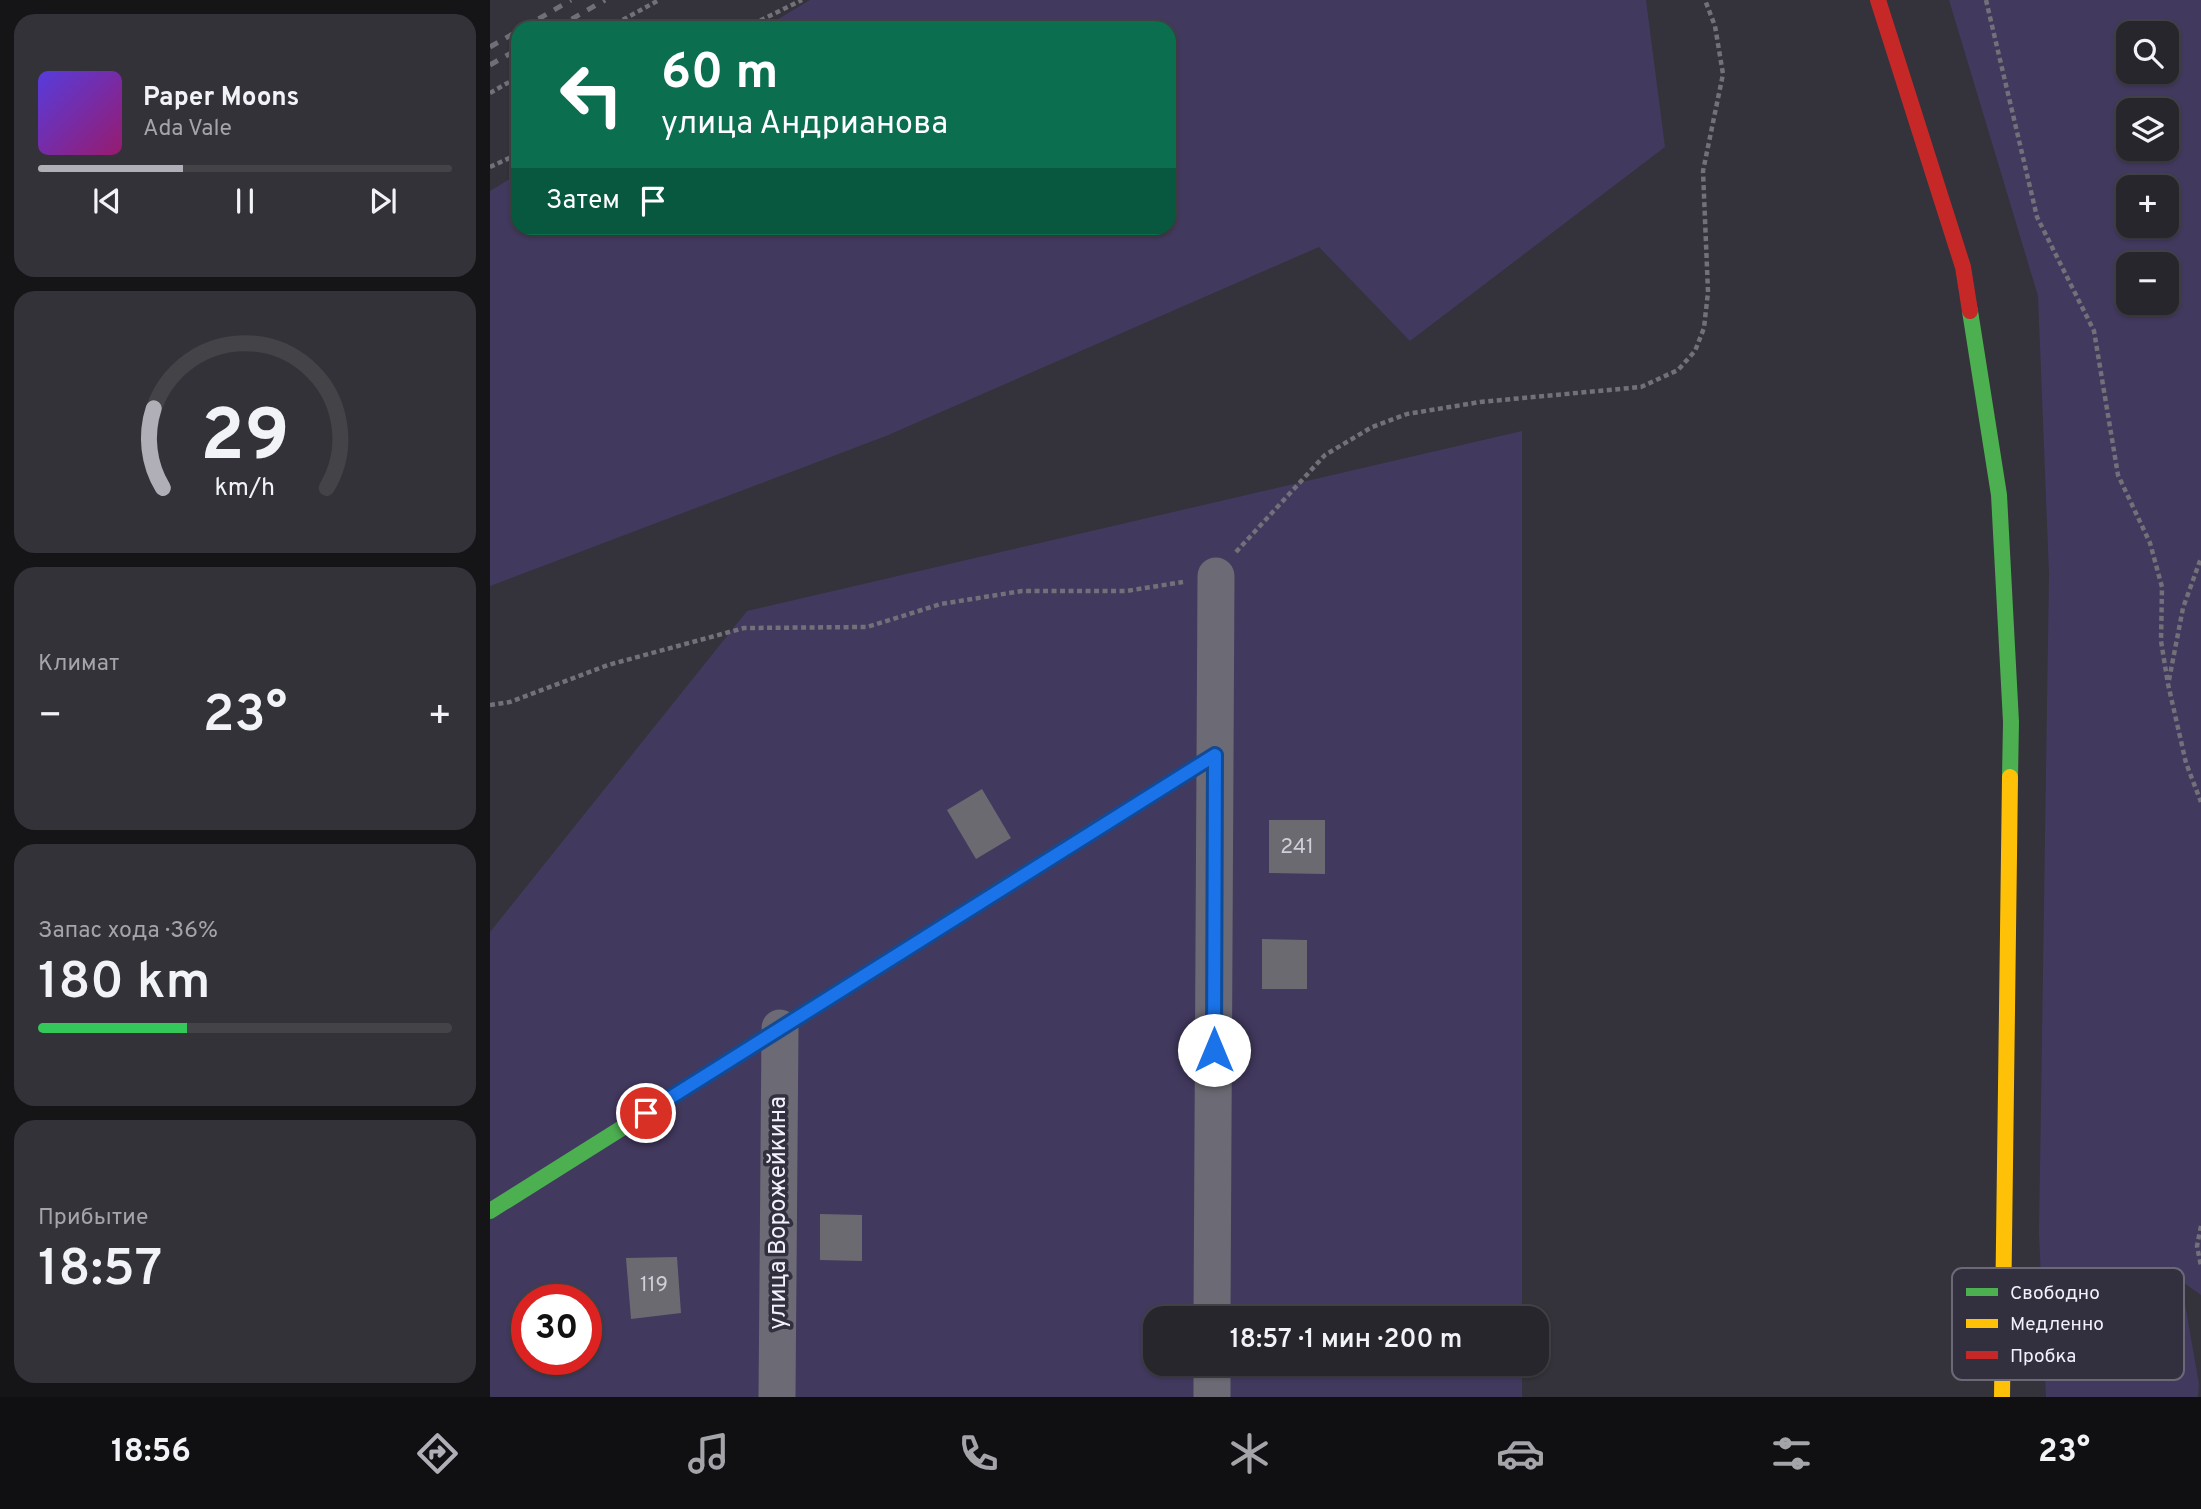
<!DOCTYPE html>
<html lang="ru">
<meta charset="utf-8">
<style>
:root{--surface:#27262c;--page:#333238;--text:#f1f3f6;--muted:#a4a5a9;--line:#434348;--accent:#b0aeb7}
body{margin:0;font-family:Overpass,sans-serif;background:var(--page);color:var(--text);height:100vh;display:flex;flex-direction:column;font-size:26px;white-space:nowrap}
*{box-sizing:border-box;margin:0}
p{font-size:23px;color:var(--muted)}
.icon{flex:none;width:38px;height:38px;fill:none;stroke:currentColor;stroke-width:2;stroke-linecap:round;stroke-linejoin:round}
.map{position:relative;flex:1;overflow:hidden}
.side{display:flex;flex-direction:column;gap:14px;padding:14px;background:#151518;width:490px}
.side>*{flex:none}
.banner{position:absolute;left:21px;top:21px;width:665px;height:214px;border-radius:21px;box-shadow:0 2px 5px #0004,0 0 0 2px var(--line);background:#0b6e4f;color:#fff;overflow:hidden}
.buttons{position:absolute;left:1626px;top:21px;display:grid;gap:14px}
.buttons a{display:grid;place-items:center;width:63px;height:63px;border-radius:14px;background:var(--surface);box-shadow:0 2px 5px #0004,0 0 0 2px var(--line);font-size:35px}
.speed{position:absolute;left:21px;top:1284px;display:flex;gap:14px;font-size:35px;font-weight:700;text-align:center}
.speed>*{display:grid;place-content:center;width:91px;height:91px;border-radius:50%;background:var(--surface);box-shadow:0 2px 5px #0004,0 0 0 2px var(--line);line-height:1}
.speed .limit{border:10px solid #d22;background:#fff;color:#111}
.pin{position:absolute;display:grid;place-items:center;width:60px;height:60px;color:#fff;margin:-30px;border:4px solid #fff;border-radius:50%;box-shadow:0 2px 7px #0007}
.me{position:absolute;width:77px;margin:-38px;rotate:0deg;stroke-linejoin:round;filter:drop-shadow(0 0 5px #0008)}
.turn{display:flex;align-items:center;gap:24px;height:147px;padding:0 35px;font-size:32px}
.turn .icon{width:91px;height:91px;stroke-width:2.5}
.turn b{display:block;font-size:49px;line-height:60px}
.then{display:flex;align-items:center;height:66px;padding:0 35px;background:#0003;gap:14px;font-size:26px}
.big{font-size:52px;font-weight:600;line-height:1.1}
.side .card{flex:1;display:flex;flex-direction:column;justify-content:center;gap:10px;min-width:0;padding:0 24px;border-radius:21px;background:var(--page)}
.side .dial{align-items:center;gap:0}
.dial svg{height:182px;overflow:visible;fill:none;stroke:var(--line);stroke-width:7;stroke-linecap:round;text-anchor:middle}
.dial text{fill:var(--text);stroke:none}
.song{display:flex;align-items:center;gap:21px}
.cover{width:84px;height:84px;border-radius:10px;background:linear-gradient(135deg,hsl(250 70% 55%),hsl(320 70% 35%))}
.played{height:7px;border-radius:4px;background:linear-gradient(90deg,var(--accent) 35%,var(--line) 35%)}
.keys{display:flex;justify-content:space-around;direction:ltr}
.heat{display:flex;justify-content:space-between;align-items:center;font-size:38px;direction:ltr}
.charge{height:10px;border-radius:5px;background:linear-gradient(90deg,#34c759 36%,var(--line) 0)}
.trip{position:absolute;left:653px;top:1306px;width:406px;height:70px;border-radius:21px;background:var(--surface);box-shadow:0 2px 5px #0004,0 0 0 2px var(--line);font-weight:600;line-height:70px;text-align:center}
.menu{display:flex;height:112px;justify-content:space-around;align-items:center;background:#100f12;color:var(--muted)}
.menu .icon{width:49px;height:49px}
.menu .active{color:var(--accent)}
.menu b{font-size:32px;color:var(--text)}
main{display:flex;flex:1;min-height:0}
.map>svg:first-child{display:block}
</style>
<main>
<section class="side">
<div class="card">
<div class="song"><i class="cover"></i><div><b>Paper Moons</b><p>Ada Vale</p></div></div>
<div class="played"></div>
<div class="keys"><svg class="icon" aria-label="previous" viewBox="0 0 24 24"><path d="M18 5L8 12l10 7zM5 5v14"/></svg><svg class="icon" aria-label="pause" viewBox="0 0 24 24"><path d="M8 5v14M16 5v14"/></svg><svg class="icon" aria-label="next" viewBox="0 0 24 24"><path d="M6 5l10 7-10 7zM19 5v14"/></svg></div>
</div>
<div class="card dial"><svg viewBox="0 0 100 80">
<path d="M14 69A42 42 0 1 1 86 69"/>
<path d="M14 69A42 42 0 0 1 10 34" stroke="#b0aeb7"/>
<text x="50" y="56" font-size="32" font-weight="700">29</text>
<text x="50" y="72" font-size="11">km/h</text>
</svg></div>
<div class="card"><p>Климат</p>
<div class="heat"><a>−</a><b class="big">23°</b><a>+</a></div>
</div>
<div class="card"><p>Запас хода · 36%</p><b class="big">180 km</b><div class="charge"></div></div>
<div class="card"><p>Прибытие</p><b class="big">18:57</b></div>
</section>
<div class="map">
<svg width="1711" height="1397" viewBox="0 0 1711 1397">
<rect width="100%" height="100%" fill="#34323a"/>
<g fill="#42395e" fill-rule="evenodd">
<path d="M320,0H1156L1175,147L920,341L829,247L396,436L0,586V191L28,174V228H679V28H273Z"/>
<path d="M1459,0H1711V1295L1691,1281L1709,1384L1708,1397H1556L1549,1233L1559,574L1548,296ZM1638,33H1676V72H1638ZM1638,110H1676V149H1638ZM1638,187H1676V226H1638ZM1638,264H1676V303H1638Z"/>
<path d="M1032,431V1318H665V1363H1032V1397H0V932L257,611ZM37,1300H96V1360H37Z"/>
</g>
<g fill="#6c6a71">
<path d="M492,789L521,838L486,859L457,810Z"/>
<path d="M779,820H835V874L779,873Z"/>
<path d="M772,939L817,940V989H772Z"/>
<path d="M330,1214L372,1215V1261L330,1260Z"/>
<path d="M187,1257L191,1313L141,1319L136,1258Z"/>
</g>
<g fill="none" stroke-linecap="round" stroke-linejoin="round">
<g stroke="#727078" stroke-width="4.5" stroke-dasharray="5 3.5" stroke-linecap="butt">
<path d="M1496,0L1547,217L1604,331L1628,475L1660,543L1672,587L1671,641L1678,684L1696,763L1711,802"/>
<path d="M118,28L169,0"/>
<path d="M255,28L312,0"/>
<path d="M0,93L28,77"/>
<path d="M0,167L28,154"/>
<path d="M746,552L835,455L882,427L917,414L990,402L1151,387L1188,370L1205,351L1214,328L1218,292L1213,171L1233,74L1225,26L1215,0"/>
<path d="M1679,680L1693,608L1711,558"/>
<path d="M0,705L20,702L118,665L254,628L377,627L451,604L532,591H636L693,582"/>
<path d="M1711,1226L1707,1246L1711,1266"/>
</g>
<g stroke="#6c6a74" stroke-width="37">
<path d="M722,1318L726,576"/>
<path d="M287,1397L290,1028"/>
<path d="M722,1397V1363"/>
</g>
<g stroke="#4caf50" stroke-width="16">
<path d="M1480,311L1509,495L1521,722L1520,777"/>
<path d="M0,1211L391,965"/>
</g>
<g stroke="#ffc107" stroke-width="16">
<path d="M391,965L624,818"/>
<path d="M1512,1397L1520,777"/>
</g>
<g stroke="#c62828" stroke-width="16">
<path d="M1388,0L1473,267L1480,311"/>
<path d="M624,818L725,755"/>
</g>
<g stroke="#706e76" stroke-width="5" stroke-dasharray="9 9" stroke-linecap="butt">
<path d="M33,28L81,0"/>
<path d="M66,28L115,0"/>
<path d="M0,47L28,31"/>
<path d="M0,65L28,49"/>
</g>
</g>
<g fill="none" stroke-linecap="round" stroke-linejoin="round">
<defs>
<path id="route" d="M156,1113L725,755L724,1050"/>
</defs>
<use href="#route" stroke="#114b97" stroke-width="18"/>
<use href="#route" stroke="#1a73e8" stroke-width="12"/>
</g>
<g text-anchor="middle" dominant-baseline="central" stroke-width="7" stroke-linejoin="round" paint-order="stroke">
<g font-size="21" fill="#d0ced8">
<text x="807" y="847">241</text>
<text x="164" y="1285">119</text>
</g>
<g font-size="24" fill="#f2f0fa" stroke="#322f3e">
<text transform="translate(289 1213) rotate(-90)">улица Ворожейкина</text>
</g>
</g>
<rect x="1462" y="1268" width="232" height="112" rx="10" fill="#322f3e" stroke="#6c6976" stroke-width="2"/>
<rect x="1476" y="1288" width="32" height="8" fill="#4caf50"/>
<rect x="1476" y="1319" width="32" height="9" fill="#ffc107"/>
<rect x="1476" y="1351" width="32" height="8" fill="#c62828"/>
<g font-size="19" fill="#f2f0fa">
<text x="1520" y="1299">Свободно</text>
<text x="1520" y="1330">Медленно</text>
<text x="1520" y="1362">Пробка</text>
</g>
</svg>
<div class="buttons">
<a><svg class="icon" aria-label="search" viewBox="0 0 24 24"><circle cx="10" cy="10" r="6"/><path d="M15 15l6 6"/></svg></a>
<a><svg class="icon" aria-label="layers" viewBox="0 0 24 24"><path d="M12 4l9 5-9 5-9-5zM3 14l9 5 9-5"/></svg></a>
<a>+</a>
<a>−</a>
</div>
<div class="speed"><div class="limit">30</div></div>
<div class="pin" style="left:156px;top:1113px;background:#d93025"><svg class="icon" aria-label="arrive" viewBox="0 0 24 24"><path d="M6 21V4h12l-3 4 3 4H6"/></svg></div>
<svg class="me" style="left:724px;top:1050px" viewBox="-20 -20 40 40"><circle r="19" fill="#fff"/><path d="M0-13L10 11 0 6-10 11z" fill="#1a73e8"/></svg>
<div class="trip">18:57 · 1 мин · 200 m</div>
<div class="banner">
<div class="turn"><svg class="icon" aria-label="left" viewBox="0 0 24 24"><path d="M17 20v-9H6M10 6l-5 5 5 5"/></svg><div><b>60 m</b>улица Андрианова</div></div>
<div class="then">Затем<svg class="icon" aria-label="arrive" viewBox="0 0 24 24"><path d="M6 21V4h12l-3 4 3 4H6"/></svg></div>
</div>
</div>
</main>
<nav class="menu">
<b>18:56</b>
<svg class="icon active" aria-label="directions" viewBox="0 0 24 24"><path d="M12 3l9 9-9 9-9-9zM9 14v-3h6M13 9l2 2-2 2"/></svg>
<svg class="icon" aria-label="music" viewBox="0 0 24 24"><path d="M9 18V5l10-2v13"/><circle cx="6" cy="18" r="3"/><circle cx="16" cy="16" r="3"/></svg>
<svg class="icon" aria-label="phone" viewBox="0 0 24 24"><path d="M5 4h4l2 5-3 2q2 4 5 5l2-3 5 2v4C11 20 4 13 5 4z"/></svg>
<svg class="icon" aria-label="climate" viewBox="0 0 24 24"><path d="M12 3v18M4 7l16 10M4 17L20 7"/></svg>
<svg class="icon" aria-label="car" viewBox="0 0 24 24"><path d="M5 17H2v-5l4-1 3-4h7l3 4 3 1v5h-3M9 17h6M6 11h13"/><circle cx="7" cy="17" r="2"/><circle cx="17" cy="17" r="2"/></svg>
<svg class="icon" aria-label="filters" viewBox="0 0 24 24"><path d="M4 7h16M4 17h16"/><circle cx="9" cy="7" r="2"/><circle cx="15" cy="17" r="2"/></svg>
<b>23°</b>
</nav>
